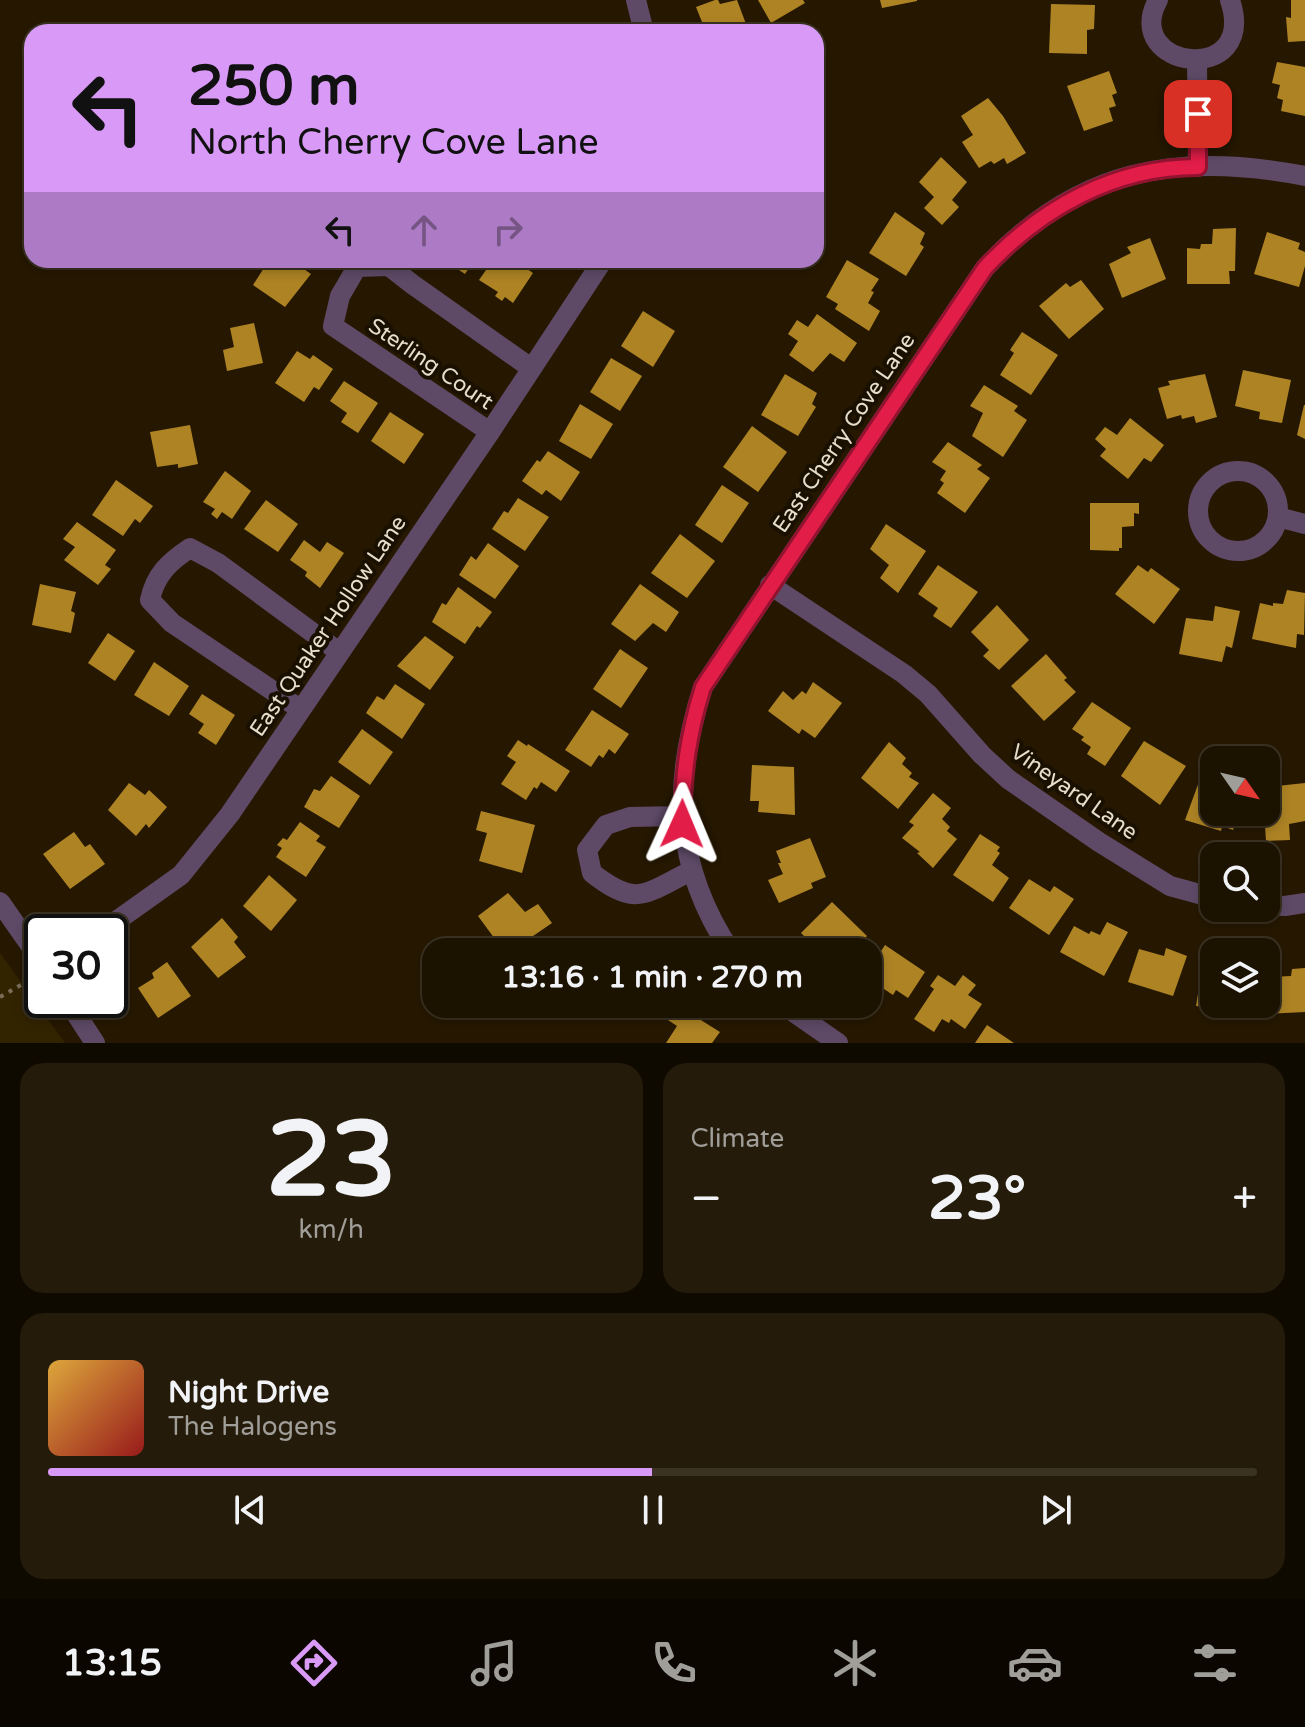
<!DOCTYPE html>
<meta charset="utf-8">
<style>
:root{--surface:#1c1200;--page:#251b0a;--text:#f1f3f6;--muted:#a09e99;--line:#3a3222;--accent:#d99af7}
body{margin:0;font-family:"Varela Round",sans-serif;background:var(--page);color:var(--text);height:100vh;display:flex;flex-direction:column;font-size:30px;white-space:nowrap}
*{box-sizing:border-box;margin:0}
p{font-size:26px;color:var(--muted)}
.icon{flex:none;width:44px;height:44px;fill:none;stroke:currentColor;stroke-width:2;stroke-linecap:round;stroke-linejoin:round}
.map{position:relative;height:1043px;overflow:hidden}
.panel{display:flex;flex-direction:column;gap:20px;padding:20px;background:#0f0a00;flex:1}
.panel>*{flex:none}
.guide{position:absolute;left:24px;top:24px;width:800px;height:244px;border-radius:24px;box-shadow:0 4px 12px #0003,0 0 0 2px var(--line);background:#d99af7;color:#111;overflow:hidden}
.needle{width:52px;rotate:124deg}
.controls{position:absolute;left:1200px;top:746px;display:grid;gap:16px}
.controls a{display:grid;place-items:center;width:80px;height:80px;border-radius:16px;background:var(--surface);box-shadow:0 4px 12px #0003,0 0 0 2px var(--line);font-size:40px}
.speed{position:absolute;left:24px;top:914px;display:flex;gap:16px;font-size:40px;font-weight:700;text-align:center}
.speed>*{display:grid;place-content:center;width:104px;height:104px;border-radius:50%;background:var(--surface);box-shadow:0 4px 12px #0003,0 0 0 2px var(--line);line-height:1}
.speed .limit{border:4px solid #111;border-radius:12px;background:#fff;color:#111}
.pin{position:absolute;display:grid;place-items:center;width:68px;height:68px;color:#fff;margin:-34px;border-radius:16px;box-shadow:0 4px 12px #0006}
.me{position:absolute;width:88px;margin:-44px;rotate:1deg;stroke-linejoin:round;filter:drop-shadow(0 0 6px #0008)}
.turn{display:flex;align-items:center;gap:28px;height:168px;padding:0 32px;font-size:36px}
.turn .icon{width:104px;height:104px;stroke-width:2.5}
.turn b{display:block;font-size:56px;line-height:68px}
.lanes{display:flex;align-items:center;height:76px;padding:0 32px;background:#0003;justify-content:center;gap:40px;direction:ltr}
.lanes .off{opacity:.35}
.big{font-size:60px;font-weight:800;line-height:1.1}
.panel .widget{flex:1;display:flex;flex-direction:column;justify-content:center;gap:12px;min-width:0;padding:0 28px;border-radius:24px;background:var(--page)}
.panel .dial{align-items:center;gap:0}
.dial b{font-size:104px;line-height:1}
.song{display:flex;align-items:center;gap:24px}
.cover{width:96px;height:96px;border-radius:12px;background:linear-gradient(135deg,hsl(40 70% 55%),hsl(0 70% 35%))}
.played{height:8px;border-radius:4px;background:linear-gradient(90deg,var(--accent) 50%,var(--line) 50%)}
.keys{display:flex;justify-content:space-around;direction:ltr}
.heat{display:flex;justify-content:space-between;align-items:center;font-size:44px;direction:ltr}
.panel .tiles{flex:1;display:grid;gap:20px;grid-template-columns:1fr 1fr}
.widget:last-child{grid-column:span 2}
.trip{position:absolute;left:422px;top:938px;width:460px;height:80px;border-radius:24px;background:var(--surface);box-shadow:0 4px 12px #0003,0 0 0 2px var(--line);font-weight:800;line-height:80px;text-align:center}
.tabs{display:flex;height:128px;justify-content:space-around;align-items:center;background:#0b0700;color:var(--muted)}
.tabs .icon{width:56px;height:56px}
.tabs .current{color:var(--accent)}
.tabs b{font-size:36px;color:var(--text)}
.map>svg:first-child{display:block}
</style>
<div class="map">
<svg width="1305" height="1043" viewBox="0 0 1305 1043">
<rect width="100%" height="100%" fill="#261800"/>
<path fill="#332400" d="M0,953L65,1043H0Z"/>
<g fill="#ad8324">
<path d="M715,0H718L720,4L737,0L749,32H706L696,7Z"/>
<path d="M758,0H803L805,3L771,23Z"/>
<path d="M880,0H917V1L882,8Z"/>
<path d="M1291,0H1305V41L1288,42L1286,17L1291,18Z"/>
<path d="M1051,4L1095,5L1094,29L1087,30V54L1049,53Z"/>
<path d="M1277,62L1305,67V116L1281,111L1283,100L1277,98L1280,85L1272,83Z"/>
<path d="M1109,71L1117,93L1112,95L1116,106L1109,108L1113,121L1084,131L1067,86Z"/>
<path d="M988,98L1003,116L1026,153L1007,164L1004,158L994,164L991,161L979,168L962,142L973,135L961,116Z"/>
<path d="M941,157L967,182L952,200L959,207L942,225L924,208L934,197L919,182Z"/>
<path d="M895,212L925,233L920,244L924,247L906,276L869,253Z"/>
<path d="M1236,228L1235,271H1229L1230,284H1187V248L1200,249L1201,244H1212L1213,229Z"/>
<path d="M1267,232L1300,243L1298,249L1305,252V266L1299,287L1254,274Z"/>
<path d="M1150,238L1166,279L1122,298L1109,264L1131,253L1127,247Z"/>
<path d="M269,260H280L288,266L291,260L311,274L285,307L253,285Z"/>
<path d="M444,260H474L465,274Z"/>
<path d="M493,260H514L533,273L513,303L505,297L502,301L495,296L498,292L479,280Z"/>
<path d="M847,260L879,279L871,291L874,292L868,303L880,311L869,331L835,309L838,304L826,297Z"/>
<path d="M1081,280L1104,309L1069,339L1039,306L1066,283L1070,287Z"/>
<path d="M643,311L675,331L653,367L621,346Z"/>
<path d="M817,314L857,343L844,362L830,353L813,372L789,355L798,341L788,334L797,320L808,327Z"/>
<path d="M254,323L263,363L227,371L223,350L234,347L230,328Z"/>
<path d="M1022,332L1058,355L1031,395L1000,375L1014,353L1010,350Z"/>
<path d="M297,351L310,359L313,355L333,369L319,390L314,387L304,402L275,383Z"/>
<path d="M611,358L642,376L620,411L590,392Z"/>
<path d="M1243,370L1291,380L1282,423L1259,419L1260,412L1235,406Z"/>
<path d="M785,374L817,393L812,404L816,407L798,436L761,415Z"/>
<path d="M1205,374L1217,417L1196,423L1194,416L1182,419L1181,415L1167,419L1158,388L1170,385L1168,381Z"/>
<path d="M344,381L378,403L358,433L341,422L347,413L330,401Z"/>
<path d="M984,385L1018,406L1014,411L1027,420L1003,457L972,436L983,413L970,406Z"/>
<path d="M580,404L613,424L591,459L559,441Z"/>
<path d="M1304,405H1305V439L1297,435Z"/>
<path d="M390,412L424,434L404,464L371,441Z"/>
<path d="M1130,418L1164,445L1151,462L1144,458L1128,479L1100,456L1106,449L1095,439L1105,427L1117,435Z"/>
<path d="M190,425L198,464L178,468V464L157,467L150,432Z"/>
<path d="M752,426L787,452L758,492L723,467Z"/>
<path d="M948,442L982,465L977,469L990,478L965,513L937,493L944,483L940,480L946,471L932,462Z"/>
<path d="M548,451L580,472L561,501L546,490L542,495L522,481L537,460L540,462Z"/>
<path d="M225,471L251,491L232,519L222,512L217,519L211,514L215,509L203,502Z"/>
<path d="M116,480L153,506L140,523L135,519L123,536L92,515Z"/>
<path d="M722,485L749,503L722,543L695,525Z"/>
<path d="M518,498L549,517L525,551L492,529L504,511L508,513Z"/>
<path d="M266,500L298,524L278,552L244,529Z"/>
<path d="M1090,503H1139V514L1134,513V526L1122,527V548H1119V551L1090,550Z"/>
<path d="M77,522L116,550L105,565L111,569L98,585L64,560L75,547L63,539Z"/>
<path d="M886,524L926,551L898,593L880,578L889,565L870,549Z"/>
<path d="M680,534L715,561L687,598L651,573Z"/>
<path d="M304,540L320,552L327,542L344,553L320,588L305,576L307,572L290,560Z"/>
<path d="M488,543L519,566L495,599L459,575L471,556L476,560Z"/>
<path d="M938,565L978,592L951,628L933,616L938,608L918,594Z"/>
<path d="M1138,565L1148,572L1151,568L1180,589L1154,624L1115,594Z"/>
<path d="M40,584L76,592L71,611L75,613L71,633L32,625Z"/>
<path d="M640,584L679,612L666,632L653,623L635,641L611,624Z"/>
<path d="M458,587L492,612L480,628L477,626L465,644L432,622L442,603L446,605Z"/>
<path d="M1287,590L1305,593L1304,635L1297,634L1296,648L1252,639L1260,603L1273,606V603L1283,604Z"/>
<path d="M997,605L1029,640L999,670L983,656L989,650L971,632Z"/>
<path d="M1215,606L1240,611L1232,648L1226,646L1222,662L1179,654L1186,618L1213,621Z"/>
<path d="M108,633L135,651L115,681L88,663Z"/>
<path d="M425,636L454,657L430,690L397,666Z"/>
<path d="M620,649L648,668L621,708L593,689Z"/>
<path d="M1046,654L1067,678L1064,680L1076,692L1044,721L1011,686Z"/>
<path d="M154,662L189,686L169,716L134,695Z"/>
<path d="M813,682L842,703L815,738L802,729L799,734L768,711L783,691L793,700L802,691L806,694Z"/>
<path d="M395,684L425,704L402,739L366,713L377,696L384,700Z"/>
<path d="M202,694L235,715L216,745L198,733L204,724L189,714Z"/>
<path d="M1092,702L1131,728L1105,766L1087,754L1091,747L1081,740L1084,737L1072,729Z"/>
<path d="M592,710L629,734L615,754L609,749L603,758L599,755L591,767L565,750Z"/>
<path d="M362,729L393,752L370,785L338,762Z"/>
<path d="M518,740L527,746L528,744L570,771L556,792L541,782L537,789L534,787L526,800L501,784L516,762L507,756Z"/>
<path d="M1144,741L1186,766L1160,805L1121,776Z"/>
<path d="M889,742L906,758L902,764L912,773L909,777L919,783L898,809L861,778Z"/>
<path d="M752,765L794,767L795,815L758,812L759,801H750Z"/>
<path d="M331,776L360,796L339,828L304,807L314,789L320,791Z"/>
<path d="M1200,779L1214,784V812H1239L1233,830L1222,826L1221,831L1185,820Z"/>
<path d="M129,783L145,795L149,790L167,807L149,828L146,824L136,836L108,810Z"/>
<path d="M1305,783V821L1289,824L1290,840L1266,841L1264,812L1266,801H1269L1267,787Z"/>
<path d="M933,793L951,808L942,819L950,827L947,831L957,839L933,868L917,853L920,852L902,838L914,825L909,822Z"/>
<path d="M481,811L535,825L522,873L479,861L487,833L476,830Z"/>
<path d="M300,822L320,836L316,841L326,847L306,877L276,857L282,848L277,845L283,838L287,840Z"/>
<path d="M74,832L85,847L90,844L105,864L70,889L43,854Z"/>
<path d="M980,834L1000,847L997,851L1000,853L992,865L1009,878L993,902L953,875Z"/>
<path d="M810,838L826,877L811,883L813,888L779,903L768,880L783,874L778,863H781L776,851Z"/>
<path d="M269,875L297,900L271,931L243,906Z"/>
<path d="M1029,879L1050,892L1054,886L1074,899L1049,935L1009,908Z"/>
<path d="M508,893L525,912L538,904L552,923L520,945L517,941L503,950L478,916Z"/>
<path d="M832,902L867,936L850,952H830L822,944L818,950L801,933Z"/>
<path d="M222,918L238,937L234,942L246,957L218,978L191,947Z"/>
<path d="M1107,922L1128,932L1104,976L1060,952L1074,926L1089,934L1091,931L1100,935Z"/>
<path d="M564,937L588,952H555Z"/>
<path d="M885,945L925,972L908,998L896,990L893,995L884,989L879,995L868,988V971Z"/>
<path d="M1166,948L1187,956L1173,996L1128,982L1139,949L1164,956Z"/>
<path d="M167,962L191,996L158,1018L138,988L154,978L152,973Z"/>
<path d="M1305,968V1012L1267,1014V977L1291,976L1292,969Z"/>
<path d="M1202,969L1214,971V1004H1245L1244,1010L1196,1006Z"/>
<path d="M938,975L955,986L963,975L976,985L968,995L982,1004L965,1029L951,1019L949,1023L942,1019L934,1032L914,1019L934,989L930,986Z"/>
<path d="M638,1004H656L651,1012Z"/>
<path d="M675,1004H690L700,1012L696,1017L720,1032L712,1043H666L677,1026L665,1018Z"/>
<path d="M987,1025L1014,1043H975Z"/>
</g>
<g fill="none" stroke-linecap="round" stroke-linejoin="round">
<path stroke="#7b6f5a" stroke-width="4" stroke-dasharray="4 6" stroke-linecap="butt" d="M0,997L33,978"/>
<g stroke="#5e4a67" stroke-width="20">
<path d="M636,0L644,32"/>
<path d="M1158,0C1120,69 1259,88 1230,0"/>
<path d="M1197,61L1198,167"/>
<path d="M490,432L333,326L340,296L357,267L389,266L412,284L531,368"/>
<circle cx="1238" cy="511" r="40"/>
<path d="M1278,517L1305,524"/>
<path d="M770,585L904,674L928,694L982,755L1008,779L1099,842L1170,886L1214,898"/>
<path d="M300,709L172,623L150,600C155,575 169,562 190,548L218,563L339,652"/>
<path d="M682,816L630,817L606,825L587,850L592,873C637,908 644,894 691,871"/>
<path d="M0,902L42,962"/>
<path d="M1266,905L1285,906L1305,903"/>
<path d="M101,932L181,875L230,814L490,432L603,260"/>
<path d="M731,952C673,864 672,784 703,687L985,268C1077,169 1176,151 1305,176"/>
<path d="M67,1000L95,1043"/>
<path d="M782,1004L838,1043"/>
</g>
</g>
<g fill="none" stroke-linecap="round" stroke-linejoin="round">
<defs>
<path id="route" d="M682,824C683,773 688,735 703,687L985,268C1041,208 1114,167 1198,167V114"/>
</defs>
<use href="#route" stroke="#92132f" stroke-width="20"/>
<use href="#route" stroke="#e11d48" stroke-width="14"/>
</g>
<g text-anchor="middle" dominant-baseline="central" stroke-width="8" stroke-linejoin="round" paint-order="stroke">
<g font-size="22" fill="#e7dece" stroke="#1a1000">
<text transform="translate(431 364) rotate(34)">Sterling Court</text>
<text transform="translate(844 433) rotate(-56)">East Cherry Cove Lane</text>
<text transform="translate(328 626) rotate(-56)">East Quaker Hollow Lane</text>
<text transform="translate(1074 792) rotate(35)">Vineyard Lane</text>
</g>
</g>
</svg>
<div class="controls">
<a><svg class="needle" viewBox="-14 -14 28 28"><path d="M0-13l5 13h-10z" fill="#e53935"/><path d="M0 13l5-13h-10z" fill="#a09e99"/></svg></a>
<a><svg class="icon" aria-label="search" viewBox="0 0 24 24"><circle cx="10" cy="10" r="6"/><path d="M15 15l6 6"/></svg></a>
<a><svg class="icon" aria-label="layers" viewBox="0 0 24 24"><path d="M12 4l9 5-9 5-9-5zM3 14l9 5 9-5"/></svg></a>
</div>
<div class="speed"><div class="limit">30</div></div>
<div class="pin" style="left:1198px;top:114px;background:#d93025"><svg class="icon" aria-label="arrive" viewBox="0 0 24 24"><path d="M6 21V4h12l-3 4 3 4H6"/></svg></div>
<svg class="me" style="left:682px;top:824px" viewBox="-20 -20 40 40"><path d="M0-17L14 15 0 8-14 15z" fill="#e11d48" stroke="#fff" stroke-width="4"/></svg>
<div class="trip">13:16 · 1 min · 270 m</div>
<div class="guide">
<div class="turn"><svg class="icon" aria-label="left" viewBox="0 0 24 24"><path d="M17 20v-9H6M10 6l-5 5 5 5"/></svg><div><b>250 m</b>North Cherry Cove Lane</div></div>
<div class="lanes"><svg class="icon" aria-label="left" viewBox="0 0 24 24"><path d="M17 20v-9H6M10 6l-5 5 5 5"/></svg><svg class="icon off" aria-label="ahead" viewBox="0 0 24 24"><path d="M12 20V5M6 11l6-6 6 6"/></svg><svg class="icon off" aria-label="right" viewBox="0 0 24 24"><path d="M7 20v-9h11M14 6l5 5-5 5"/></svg></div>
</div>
</div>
<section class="panel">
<div class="tiles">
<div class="widget dial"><b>23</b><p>km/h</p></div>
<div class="widget"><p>Climate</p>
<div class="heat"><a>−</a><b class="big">23°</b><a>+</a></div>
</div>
<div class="widget">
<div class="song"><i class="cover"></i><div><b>Night Drive</b><p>The Halogens</p></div></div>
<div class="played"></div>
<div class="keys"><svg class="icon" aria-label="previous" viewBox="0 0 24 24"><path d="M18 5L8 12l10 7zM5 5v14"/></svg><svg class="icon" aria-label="pause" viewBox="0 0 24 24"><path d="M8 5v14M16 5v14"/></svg><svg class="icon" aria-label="next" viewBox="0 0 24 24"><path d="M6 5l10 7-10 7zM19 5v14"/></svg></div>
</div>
</div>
</section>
<nav class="tabs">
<b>13:15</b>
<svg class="icon current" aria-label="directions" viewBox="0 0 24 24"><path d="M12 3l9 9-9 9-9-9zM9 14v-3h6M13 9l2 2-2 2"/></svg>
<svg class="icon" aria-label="music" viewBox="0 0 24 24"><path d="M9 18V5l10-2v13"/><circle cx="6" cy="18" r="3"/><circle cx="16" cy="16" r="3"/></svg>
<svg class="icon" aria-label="phone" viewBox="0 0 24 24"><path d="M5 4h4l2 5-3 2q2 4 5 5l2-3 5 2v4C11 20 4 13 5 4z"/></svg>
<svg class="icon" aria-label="climate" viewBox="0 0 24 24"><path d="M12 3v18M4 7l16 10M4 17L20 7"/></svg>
<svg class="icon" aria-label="car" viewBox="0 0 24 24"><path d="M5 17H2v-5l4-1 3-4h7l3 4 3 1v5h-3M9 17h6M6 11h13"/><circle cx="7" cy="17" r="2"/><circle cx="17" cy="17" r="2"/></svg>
<svg class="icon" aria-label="filters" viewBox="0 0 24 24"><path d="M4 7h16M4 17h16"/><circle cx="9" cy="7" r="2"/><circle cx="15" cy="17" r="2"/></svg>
</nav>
